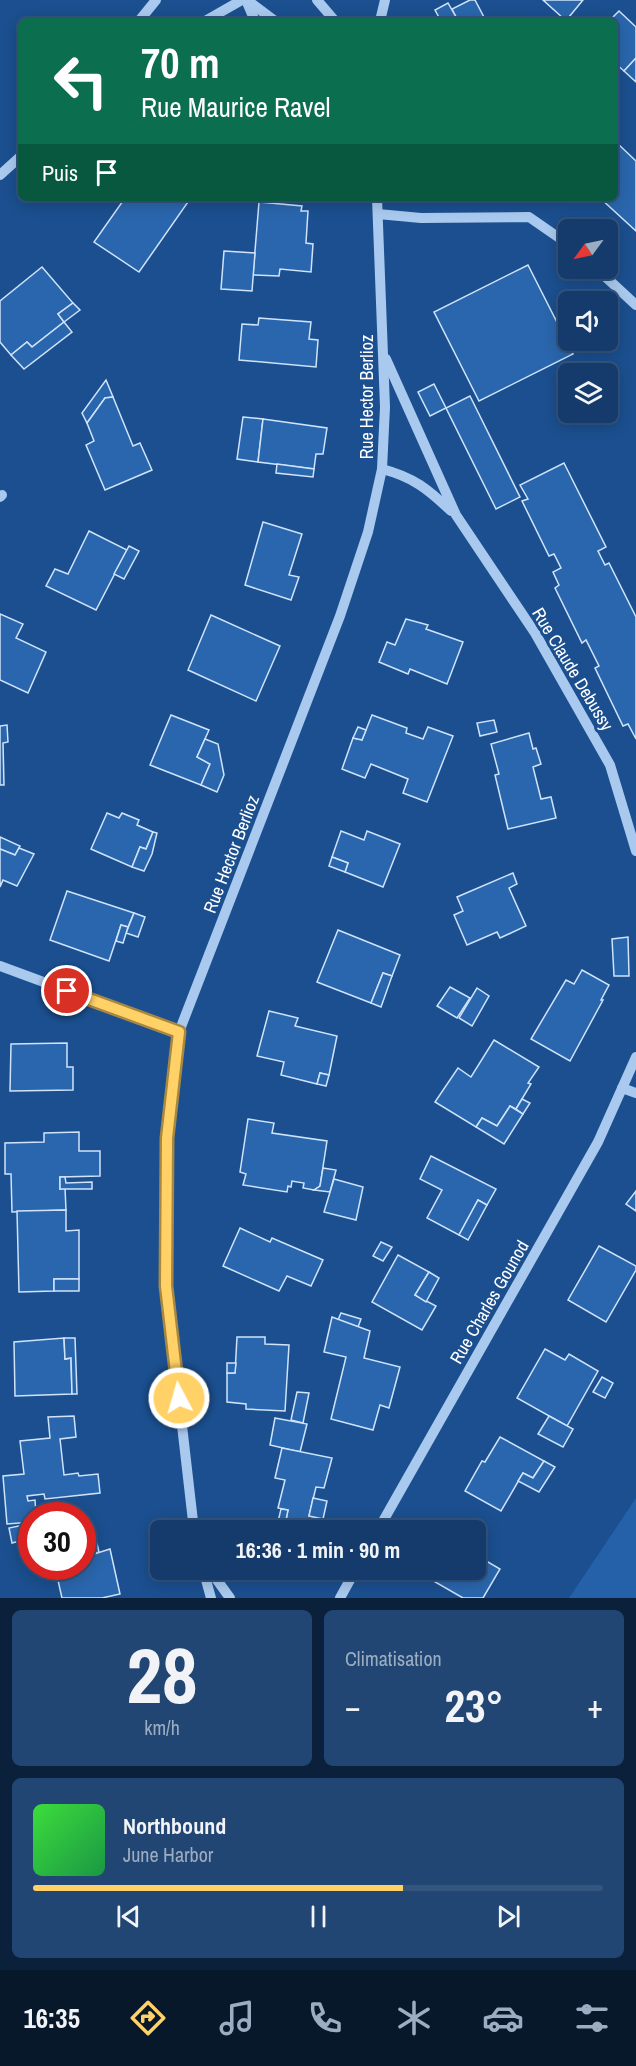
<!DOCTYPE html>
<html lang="fr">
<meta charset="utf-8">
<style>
:root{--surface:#143b6b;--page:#214673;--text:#f1f3f6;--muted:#9dadc1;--line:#33557e;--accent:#ffd166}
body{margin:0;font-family:"Archivo Narrow",sans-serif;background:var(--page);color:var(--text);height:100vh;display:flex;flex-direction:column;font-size:22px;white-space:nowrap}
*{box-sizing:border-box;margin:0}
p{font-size:20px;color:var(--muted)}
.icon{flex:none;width:33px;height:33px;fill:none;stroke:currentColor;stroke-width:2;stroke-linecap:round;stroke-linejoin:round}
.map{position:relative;height:1598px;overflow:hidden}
.side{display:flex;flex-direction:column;gap:12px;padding:12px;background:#0b203b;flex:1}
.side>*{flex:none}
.guide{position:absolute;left:18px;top:18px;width:600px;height:183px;border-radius:9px;box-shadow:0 3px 15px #0003,0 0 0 2px var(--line);background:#0b6e4f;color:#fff;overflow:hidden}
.needle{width:39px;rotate:237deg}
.controls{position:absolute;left:558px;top:219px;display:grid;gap:12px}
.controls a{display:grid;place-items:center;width:60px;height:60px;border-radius:9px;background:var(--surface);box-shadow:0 3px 15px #0003,0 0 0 2px var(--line);font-size:30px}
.speed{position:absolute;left:18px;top:1502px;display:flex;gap:12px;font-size:30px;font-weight:700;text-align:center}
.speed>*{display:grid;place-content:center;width:78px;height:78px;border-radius:50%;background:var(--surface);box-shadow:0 3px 15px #0003,0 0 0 2px var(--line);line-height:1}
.speed .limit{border:9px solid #d22;background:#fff;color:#111}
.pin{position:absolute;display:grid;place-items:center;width:51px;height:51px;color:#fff;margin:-26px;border:3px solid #fff;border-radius:50%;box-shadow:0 2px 6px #0007}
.me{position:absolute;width:66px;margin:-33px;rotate:354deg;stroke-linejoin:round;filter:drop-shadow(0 0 4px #0008)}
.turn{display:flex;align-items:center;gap:21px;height:126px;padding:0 24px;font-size:27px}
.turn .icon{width:78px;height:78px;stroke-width:2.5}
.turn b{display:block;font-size:42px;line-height:51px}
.then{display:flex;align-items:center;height:57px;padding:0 24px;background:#0003;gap:12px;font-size:22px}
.big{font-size:45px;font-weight:700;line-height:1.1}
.side .card{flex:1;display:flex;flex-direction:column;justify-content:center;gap:9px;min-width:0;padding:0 21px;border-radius:9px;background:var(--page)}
.side .dial{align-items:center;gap:0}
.dial b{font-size:78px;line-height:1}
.song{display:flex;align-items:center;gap:18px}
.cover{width:72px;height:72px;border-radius:9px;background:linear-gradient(135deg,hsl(120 70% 55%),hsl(140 70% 35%))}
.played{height:6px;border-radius:3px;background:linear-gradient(90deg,var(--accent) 65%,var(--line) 65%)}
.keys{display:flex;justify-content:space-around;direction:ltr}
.heat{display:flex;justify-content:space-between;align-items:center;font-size:33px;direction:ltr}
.side .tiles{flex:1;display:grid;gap:12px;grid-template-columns:1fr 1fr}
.card:last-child{grid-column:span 2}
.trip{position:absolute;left:150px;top:1520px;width:336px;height:60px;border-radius:9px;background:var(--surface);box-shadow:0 3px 15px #0003,0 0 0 2px var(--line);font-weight:700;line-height:60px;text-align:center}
.tabs{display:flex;height:96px;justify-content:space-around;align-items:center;background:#08182b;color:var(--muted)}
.tabs .icon{width:42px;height:42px}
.tabs .active{color:var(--accent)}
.tabs b{font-size:27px;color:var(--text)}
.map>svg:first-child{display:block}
</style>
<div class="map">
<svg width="636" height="1598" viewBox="0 0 636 1598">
<rect width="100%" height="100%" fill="#1b4f8f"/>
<path fill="#2461a8" d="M636,1498V1598H569Z"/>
<g fill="#2a66ad" stroke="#cfe3fa" stroke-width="1.5">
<path d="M470,0H475L486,21H449L456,17L452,9Z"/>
<path d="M543,0H583L569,17L574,21H562L564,19Z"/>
<path d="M448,3L456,17L449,21H441L435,10Z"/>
<path d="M619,11L636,27V58L624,71L615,63V21H609Z"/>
<path d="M636,58V82L624,71Z"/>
<path d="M617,143L636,161V231L600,198H615V145Z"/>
<path d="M125,198H182L188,202L139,272L94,242Z"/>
<path d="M259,202L302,206L301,211H308L306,243L313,244L311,272L280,269L279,276L253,275Z"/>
<path d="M224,251L255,253L252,291L221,289Z"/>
<path d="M528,265L573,354L479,401L434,312Z"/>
<path d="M42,267L73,303L58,314L64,322L32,347L27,342L11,355L0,342V301Z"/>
<path d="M73,303L80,310L64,322L58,314Z"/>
<path d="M259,318L311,322L309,339L318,340L316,367L239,360L242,324L258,325Z"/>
<path d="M64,322L72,332L24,369L11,355L27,342L32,347Z"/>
<path d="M106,380L113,397L105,398L87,423L82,413Z"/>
<path d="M434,384L446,408L430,416L418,392Z"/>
<path d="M470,396L520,497L496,509L446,408Z"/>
<path d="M113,397L133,446L140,443L152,470L105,490L86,445L94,441L87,423L105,398Z"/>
<path d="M243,417L263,419L258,462L237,459Z"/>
<path d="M263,419L327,428L323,454H316L314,469L258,462Z"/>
<path d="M564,463L606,547L598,551L605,565L609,563L636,617V739L628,724L623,726L595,668L599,666L586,640L582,643L555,588L559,585L553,572L561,568L554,554L549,556L522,501L528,499L520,485Z"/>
<path d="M277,464L314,469L313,477L276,473Z"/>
<path d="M263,522L302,534L289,575L299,577L291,600L245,585Z"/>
<path d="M89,531L127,550L96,610L46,586L55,569L68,574Z"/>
<path d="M129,546L139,551L124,579L114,574Z"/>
<path d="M0,614L23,624L16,638L46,652L28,693L0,680Z"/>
<path d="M211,615L280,646L256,701L188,670Z"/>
<path d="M406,619L428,625L426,629L463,642L447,684L410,669L408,674L379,662L387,642L395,645Z"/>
<path d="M171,715L209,730L197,757L210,764L201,785L150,765Z"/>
<path d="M372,715L407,728L406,733L423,739L428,727L453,736L427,802L403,793L408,779L371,764L365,778L342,769L353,738L362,740Z"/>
<path d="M494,720L497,732L480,736L477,723Z"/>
<path d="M7,725L8,742L3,743L4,785H0V726Z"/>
<path d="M358,727L366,730L362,740L353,738Z"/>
<path d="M529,733L533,749L536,748L541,764L533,767L541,799L551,797L556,818L508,829L495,775L499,774L491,744Z"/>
<path d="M205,739L218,744L224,775L217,792L201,785L210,764L197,757Z"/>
<path d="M107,813L119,818L122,813L139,820L137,825L153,832L146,849L140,847L132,867L91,849Z"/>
<path d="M341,831L364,840L367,831L400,844L383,887L345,872L348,863L332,857Z"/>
<path d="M153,832L157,833L152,854L144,871L132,867L140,847L146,849Z"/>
<path d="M0,837L20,846L15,855L0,849Z"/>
<path d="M19,848L34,854L17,886L3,880L0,887V849L15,855Z"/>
<path d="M332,857L348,863L345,872L329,866Z"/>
<path d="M513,873L517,884L509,888L526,926L500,938L497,932L467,945L454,915L463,911L457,897Z"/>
<path d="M67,891L134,913L128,927L121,925L109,961L50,940Z"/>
<path d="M134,913L145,917L138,937L126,933Z"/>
<path d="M121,925L128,927L123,943L116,941Z"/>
<path d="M338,930L400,955L392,976L383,973L371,1003L317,982Z"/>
<path d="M628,937L629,976H614L612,939Z"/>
<path d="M582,970L609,985L601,1000H603L570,1061L531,1039L566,980L574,984Z"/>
<path d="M383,973L392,976L381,1007L371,1003Z"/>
<path d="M450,987L470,998L457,1018L437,1006Z"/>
<path d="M477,988L489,996L472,1026L459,1018Z"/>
<path d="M269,1011L298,1018L295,1026L337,1036L329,1075L320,1073L317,1084L281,1075L284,1062L257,1056Z"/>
<path d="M494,1040L539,1067L528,1083L531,1084L516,1109L510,1106L497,1126L482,1118L476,1127L435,1102L458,1068L471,1077Z"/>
<path d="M67,1043V1067H73V1090L10,1091L11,1044Z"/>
<path d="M320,1073L329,1075L326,1086L317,1084Z"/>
<path d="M522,1099L530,1103L523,1114L516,1109Z"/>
<path d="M510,1106L523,1114L504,1144L476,1127L482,1118L497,1126Z"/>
<path d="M248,1119L274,1123L272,1133L327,1141L320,1186L314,1190L303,1188L304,1183L292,1181L291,1187L288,1186L287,1192L243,1185L246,1174L240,1172Z"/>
<path d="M79,1132V1151H100V1176L60,1177V1189L65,1188L66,1210L12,1212L11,1174H5V1143L44,1142V1133Z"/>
<path d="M431,1156L496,1189L487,1205L478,1200L459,1235L427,1218L442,1190L420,1179Z"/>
<path d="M323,1168L336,1170L330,1192L314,1190L320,1186Z"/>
<path d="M60,1177H65L66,1183L92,1182V1189H60Z"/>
<path d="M334,1179L363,1187L356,1220L324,1212Z"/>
<path d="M636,1191V1211L626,1204Z"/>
<path d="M478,1200L487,1205L468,1240L459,1235Z"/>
<path d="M66,1210V1231L79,1230V1279H54V1291L19,1292L17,1211Z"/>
<path d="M240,1228L270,1242L272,1238L323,1260L311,1286L287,1276L279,1291L223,1266Z"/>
<path d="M381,1242L392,1247L383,1261L373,1256Z"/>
<path d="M599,1246L636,1266V1270L606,1322L568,1300Z"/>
<path d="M398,1255L429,1272L415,1295L436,1306L422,1330L372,1302Z"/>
<path d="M429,1272L439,1278L426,1302L415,1295Z"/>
<rect x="54" y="1279" width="25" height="12"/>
<path d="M341,1313L361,1319L358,1327L338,1320Z"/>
<path d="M332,1317L370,1331L364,1358L400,1367L389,1408L380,1405L373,1430L331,1419L346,1357L324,1352Z"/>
<path d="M237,1337H265V1344L289,1345L285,1411L246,1409V1404L227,1402V1373H235Z"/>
<path d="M64,1338L65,1359L71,1358L72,1394L15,1396L14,1342Z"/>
<path d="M64,1338H75L77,1394H72L71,1358L65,1359Z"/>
<path d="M545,1349L565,1360L569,1354L598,1371L567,1426L517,1398Z"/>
<path d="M227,1363H236L235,1373H227Z"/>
<path d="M602,1377L613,1383L605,1398L593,1392Z"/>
<path d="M297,1392L309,1393L303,1423L291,1420Z"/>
<path d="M74,1416L76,1437L60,1439L64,1475L78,1473L79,1476L98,1474L100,1493L45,1499L44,1494L27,1496L28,1501L35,1500L36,1515H32V1522L7,1524L3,1476L24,1474L20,1441L50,1438L48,1417Z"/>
<path d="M549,1416L573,1429L563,1447L538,1434Z"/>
<path d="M275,1418L307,1424L300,1452L270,1445Z"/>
<path d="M500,1437L544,1461L533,1478L523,1473L501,1511L465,1491L482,1461L485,1462Z"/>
<path d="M282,1448L332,1458L324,1488L316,1487L309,1516L315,1517L313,1530H284L288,1510L278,1508L285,1480L275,1478Z"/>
<path d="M544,1461L555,1467L539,1492L518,1481L523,1473L533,1478Z"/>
<path d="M313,1498L327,1501L323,1519L309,1516Z"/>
<path d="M281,1509L288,1510L284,1530H276Z"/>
<path d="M28,1524L31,1538L12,1543L9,1528Z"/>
<path d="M95,1535L99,1552L91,1555L87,1537Z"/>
<path d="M87,1537L91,1555L110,1549L120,1594L102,1598H62L57,1576L49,1578L46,1566H82V1538Z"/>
<path d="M476,1555L500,1569L483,1598H463L416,1571L417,1569H476Z"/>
<path d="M264,1569H297L295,1579L264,1571Z"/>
</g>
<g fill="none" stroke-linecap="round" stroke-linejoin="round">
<g stroke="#a9c9ee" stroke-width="10">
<path d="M246,0L255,21"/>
<path d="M247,0L275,21"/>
<path d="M317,0L335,21"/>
<path d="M139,21L156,0"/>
<path d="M205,21L242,0"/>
<path d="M380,21L385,0"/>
<path d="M0,175L21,156"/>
<path d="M378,214L421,218L529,217L568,244"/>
<path d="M596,268L636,305"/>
<path d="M386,359L456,515L535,633L610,765L636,851"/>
<path d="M382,469C413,477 428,489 451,511"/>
<path d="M0,497L2,495"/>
<path d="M0,966L179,1032"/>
<path d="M622,1088L636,1093"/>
<path d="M194,1530L166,1286L167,1139L179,1032L340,616L368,532L382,469L385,407L377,198"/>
<path d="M378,1530L598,1142L636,1057"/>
<path d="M203,1569L211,1598"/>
<path d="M209,1569L230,1598"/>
<path d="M340,1598L356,1569"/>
</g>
</g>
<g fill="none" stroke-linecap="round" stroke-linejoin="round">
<defs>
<path id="route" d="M67,991L179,1032L167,1138L166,1286L179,1398"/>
</defs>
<use href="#route" stroke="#a68842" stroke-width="15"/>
<use href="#route" stroke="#ffd166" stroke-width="10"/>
</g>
<g text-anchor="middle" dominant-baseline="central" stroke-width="6" stroke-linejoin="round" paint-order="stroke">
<g font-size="18" fill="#fff" stroke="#1b4f8f">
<text transform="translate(366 397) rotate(-90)">Rue Hector Berlioz</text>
<text transform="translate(573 669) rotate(59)">Rue Claude Debussy</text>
<text transform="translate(231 854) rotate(-69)">Rue Hector Berlioz</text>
<text transform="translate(489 1302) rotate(-60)">Rue Charles Gounod</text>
</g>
</g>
</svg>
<div class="controls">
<a><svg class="needle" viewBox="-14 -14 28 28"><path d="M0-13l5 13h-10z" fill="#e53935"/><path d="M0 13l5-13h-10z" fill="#9dadc1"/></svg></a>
<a><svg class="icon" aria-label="sound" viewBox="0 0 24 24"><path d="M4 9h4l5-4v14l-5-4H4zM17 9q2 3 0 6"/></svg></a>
<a><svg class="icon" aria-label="layers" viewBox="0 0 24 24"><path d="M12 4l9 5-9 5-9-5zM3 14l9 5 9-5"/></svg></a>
</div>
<div class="speed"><div class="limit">30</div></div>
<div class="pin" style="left:67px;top:991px;background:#d93025"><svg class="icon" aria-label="arrive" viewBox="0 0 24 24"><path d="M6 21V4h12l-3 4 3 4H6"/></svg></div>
<svg class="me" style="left:179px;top:1398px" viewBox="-20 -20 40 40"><circle r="17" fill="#ffd166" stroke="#fff" stroke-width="3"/><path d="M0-11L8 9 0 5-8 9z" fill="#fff"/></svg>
<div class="trip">16:36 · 1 min · 90 m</div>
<div class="guide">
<div class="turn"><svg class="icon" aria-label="left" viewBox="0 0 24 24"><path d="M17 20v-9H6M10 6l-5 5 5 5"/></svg><div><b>70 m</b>Rue Maurice Ravel</div></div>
<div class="then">Puis<svg class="icon" aria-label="arrive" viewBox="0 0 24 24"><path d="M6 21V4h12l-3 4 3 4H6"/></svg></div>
</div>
</div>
<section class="side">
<div class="tiles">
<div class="card dial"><b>28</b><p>km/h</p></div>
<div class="card"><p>Climatisation</p>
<div class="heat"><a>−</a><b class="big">23°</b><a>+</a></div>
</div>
<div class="card">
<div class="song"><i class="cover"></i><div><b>Northbound</b><p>June Harbor</p></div></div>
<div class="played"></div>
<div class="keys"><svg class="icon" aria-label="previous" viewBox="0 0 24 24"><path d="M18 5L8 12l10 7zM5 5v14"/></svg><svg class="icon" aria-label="pause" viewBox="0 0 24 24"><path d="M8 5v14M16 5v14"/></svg><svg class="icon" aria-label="next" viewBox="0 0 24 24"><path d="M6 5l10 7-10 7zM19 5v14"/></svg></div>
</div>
</div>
</section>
<nav class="tabs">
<b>16:35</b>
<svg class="icon active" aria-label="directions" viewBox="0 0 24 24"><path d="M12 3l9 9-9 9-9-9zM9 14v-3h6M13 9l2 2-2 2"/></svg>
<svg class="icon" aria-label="music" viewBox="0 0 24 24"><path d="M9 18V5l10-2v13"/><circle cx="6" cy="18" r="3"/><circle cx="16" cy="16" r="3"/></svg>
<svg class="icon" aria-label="phone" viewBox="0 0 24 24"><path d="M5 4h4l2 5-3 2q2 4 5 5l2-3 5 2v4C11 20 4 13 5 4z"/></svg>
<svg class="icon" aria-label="climate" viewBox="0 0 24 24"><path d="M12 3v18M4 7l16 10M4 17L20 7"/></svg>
<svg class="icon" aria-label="car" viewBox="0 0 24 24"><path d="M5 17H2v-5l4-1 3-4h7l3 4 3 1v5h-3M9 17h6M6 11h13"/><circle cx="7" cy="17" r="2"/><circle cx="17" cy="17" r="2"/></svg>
<svg class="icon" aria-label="filters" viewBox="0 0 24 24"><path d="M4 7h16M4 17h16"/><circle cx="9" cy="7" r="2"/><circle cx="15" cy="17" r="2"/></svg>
</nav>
